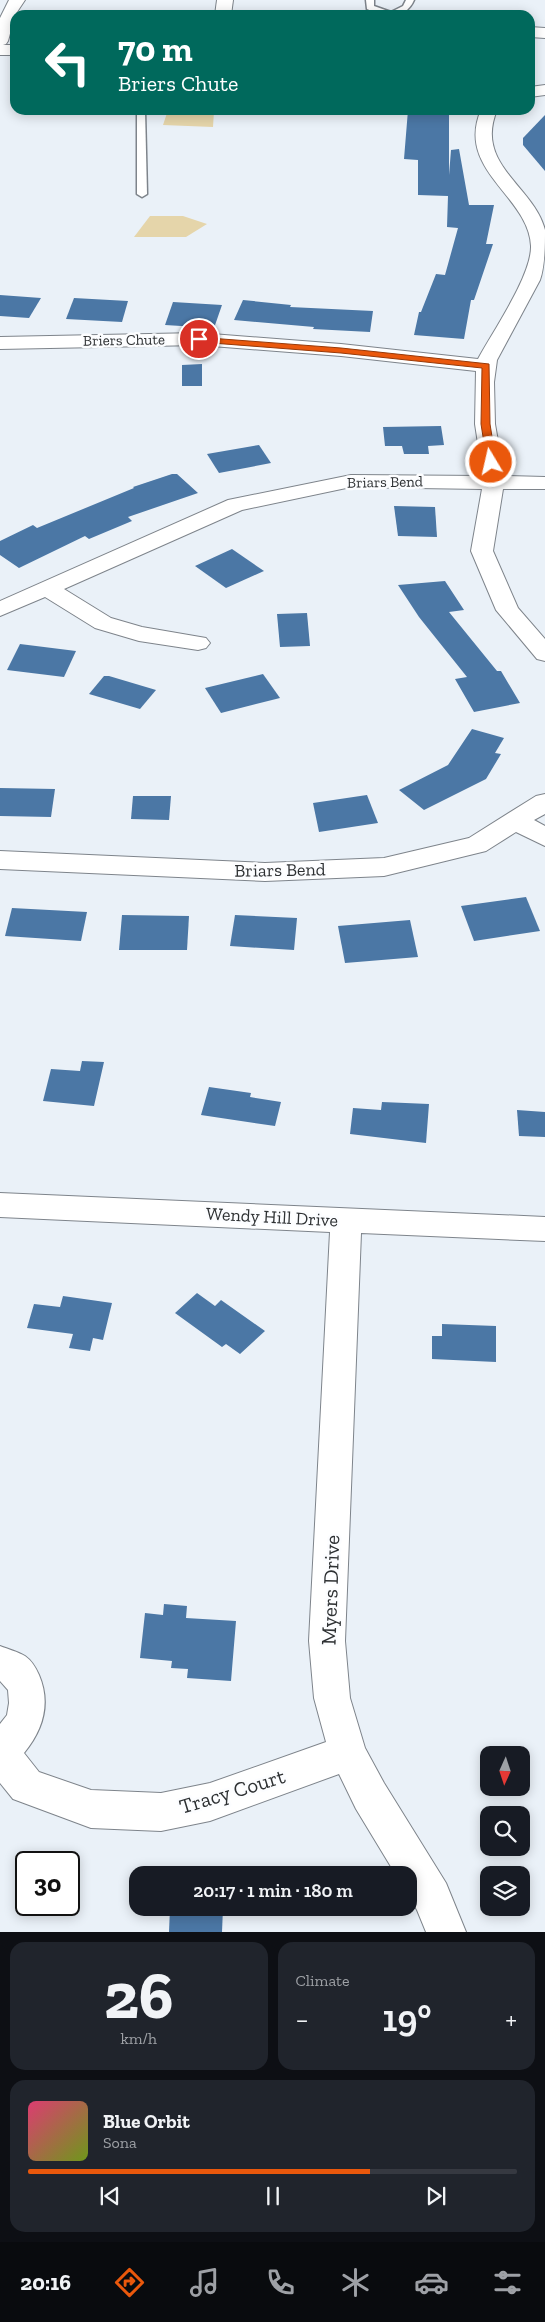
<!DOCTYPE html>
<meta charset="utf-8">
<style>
:root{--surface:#171b24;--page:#20242c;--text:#f1f3f6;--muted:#9ea1a6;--line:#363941;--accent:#ea580c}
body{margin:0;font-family:"Zilla Slab",serif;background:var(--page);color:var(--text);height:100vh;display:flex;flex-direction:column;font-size:19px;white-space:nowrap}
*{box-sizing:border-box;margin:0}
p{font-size:16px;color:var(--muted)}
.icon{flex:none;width:28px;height:28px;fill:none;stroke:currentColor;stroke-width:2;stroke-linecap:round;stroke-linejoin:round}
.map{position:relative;height:1932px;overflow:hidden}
.side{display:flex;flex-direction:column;gap:10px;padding:10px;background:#0d0f14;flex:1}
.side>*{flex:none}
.hud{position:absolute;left:10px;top:10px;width:525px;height:105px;border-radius:15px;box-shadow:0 2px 12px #0003;background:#00695c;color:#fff;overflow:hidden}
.needle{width:32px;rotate:183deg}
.tools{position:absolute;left:480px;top:1746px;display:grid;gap:10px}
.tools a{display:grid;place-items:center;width:50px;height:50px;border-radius:10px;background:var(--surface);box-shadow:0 2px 12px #0003;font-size:25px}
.speed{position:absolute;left:15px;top:1851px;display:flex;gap:10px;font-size:25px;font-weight:700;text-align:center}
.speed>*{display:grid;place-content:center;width:65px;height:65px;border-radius:50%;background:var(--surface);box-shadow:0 2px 12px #0003;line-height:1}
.speed .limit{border:2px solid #111;border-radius:8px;background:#fff;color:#111}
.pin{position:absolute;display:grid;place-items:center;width:42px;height:42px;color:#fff;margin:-21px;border:2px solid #fff;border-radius:50%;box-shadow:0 1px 5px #0007}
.me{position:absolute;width:55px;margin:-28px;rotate:351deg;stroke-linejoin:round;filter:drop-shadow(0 0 4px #0008)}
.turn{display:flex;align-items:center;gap:18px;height:105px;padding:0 25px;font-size:22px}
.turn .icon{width:65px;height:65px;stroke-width:2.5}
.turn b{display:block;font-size:35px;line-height:42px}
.big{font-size:38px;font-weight:600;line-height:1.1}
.side .widget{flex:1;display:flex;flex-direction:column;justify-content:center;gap:8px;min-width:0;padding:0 18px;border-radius:15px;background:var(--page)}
.side .dial{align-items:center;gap:0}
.dial b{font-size:65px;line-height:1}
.song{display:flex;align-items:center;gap:15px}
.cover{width:60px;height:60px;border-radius:8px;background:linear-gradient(135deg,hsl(340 70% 55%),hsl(80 70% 35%))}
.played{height:5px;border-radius:2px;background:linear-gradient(90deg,var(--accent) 70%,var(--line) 70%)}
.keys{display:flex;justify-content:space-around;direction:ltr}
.heat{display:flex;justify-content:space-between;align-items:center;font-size:28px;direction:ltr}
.side .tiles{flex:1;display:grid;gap:10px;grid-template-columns:1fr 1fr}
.widget:last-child{grid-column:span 2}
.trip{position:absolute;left:129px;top:1866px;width:288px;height:50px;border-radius:15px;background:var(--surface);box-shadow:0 2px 12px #0003;font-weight:600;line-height:50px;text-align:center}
.tabs{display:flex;height:80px;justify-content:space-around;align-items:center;background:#090b0e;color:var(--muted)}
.tabs .icon{width:35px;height:35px}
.tabs .selected{color:var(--accent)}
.tabs b{font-size:22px;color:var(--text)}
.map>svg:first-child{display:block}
</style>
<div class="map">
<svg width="545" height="1932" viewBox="0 0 545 1932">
<rect width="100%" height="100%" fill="#eaf1f8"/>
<g fill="#e5d5aa">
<path d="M168,110L214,111L213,127L163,125Z"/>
<path d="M150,216H183L207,224L186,237H134Z"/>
</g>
<g fill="#4b77a5">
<path d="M408,110L449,112V175L451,150L459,149L469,205H494L486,244H493L474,300H471L464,339L414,335L419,312H421L436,274L445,275L458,228L447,227L448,196L418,195V160L404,159Z"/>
<path d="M545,115V171L523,145V138Z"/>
<path d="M0,295L41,298L29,318L0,316Z"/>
<path d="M74,298L128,301L122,322L66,319Z"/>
<path d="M243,300L291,305L290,307L373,311L370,332L313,329L314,327L234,320Z"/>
<path d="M173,302L222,305L214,328L165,325Z"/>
<path d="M202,364V386H182V365Z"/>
<path d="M441,426L444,445L428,446L429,454H404L402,446H385L383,427Z"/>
<path d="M259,445L271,463L219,473L207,454Z"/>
<path d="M172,474H177L198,493L128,517L132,521L89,539L85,536L19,568L0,555V541L33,525L37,528L134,488L133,487Z"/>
<path d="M394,506L435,507L437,537L398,536Z"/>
<path d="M232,549L264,571L226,588L195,566Z"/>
<path d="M445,581L464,610L449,612L497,671H501L520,703L474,712L455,679L467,677L419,617L398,585Z"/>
<path d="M307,613L310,646L280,647L277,614Z"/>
<path d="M20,644L76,651L64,677L7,670Z"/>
<path d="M263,674L280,698L221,713L205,688Z"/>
<path d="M104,676H109L156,690L140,709L89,694Z"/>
<path d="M472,729L504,738L495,753L501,754L486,779L424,810L399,790L448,765Z"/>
<path d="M0,788L55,789L51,817L0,816Z"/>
<path d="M367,795L378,823L319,832L313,803Z"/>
<path d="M133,796H171L169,820L131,819Z"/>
<path d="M526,897L540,931L474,941L461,906Z"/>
<path d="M12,908L87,912L81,941L5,936Z"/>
<path d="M122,915L189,916L187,950H119Z"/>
<path d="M235,915L297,918L294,950L230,946Z"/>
<path d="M410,920L418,957L345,963L338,926Z"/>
<path d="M82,1061L104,1062L94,1106L43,1101L51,1069L80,1071Z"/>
<path d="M209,1087L251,1093L250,1097L281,1102L275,1126L201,1115Z"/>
<path d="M382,1102L429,1104L426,1143L350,1134L353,1108L381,1110Z"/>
<path d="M517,1110L545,1112V1137L519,1136Z"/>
<path d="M197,1293L215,1306L221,1300L265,1331L240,1354L226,1344L222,1347L175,1313Z"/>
<path d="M63,1296L112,1303L103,1340L93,1338L90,1351L69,1348L73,1334L27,1328L34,1304L60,1307Z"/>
<path d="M442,1324L496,1326V1362L432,1359V1336H442Z"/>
<path d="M164,1604L187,1606L186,1618L236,1621L231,1681L187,1678L188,1669L171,1668L172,1661L140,1658L145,1613L163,1615Z"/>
<path d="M170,1908H223L222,1932H169Z"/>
</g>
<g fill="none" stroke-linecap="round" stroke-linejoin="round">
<defs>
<g id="service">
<path d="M366,0H374V6L391,12L403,6L406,0H414C405,21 384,16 367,9Z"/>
<path d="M137,110H145L147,194L142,197L137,194Z"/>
</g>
<g id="minor">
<path d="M9,0H25L15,15L8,41L6,44L0,46V18Z"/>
<path d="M217,0H233L231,15H215Z"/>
<path d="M545,85V95L530,97V87Z"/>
<path d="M481,110H497C474,165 534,186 545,230C545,245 545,266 540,280L497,360L494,382L495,424L504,476L545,477V489H503L493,551L518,608L545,639V661L537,659L496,610L471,551L482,489L351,487L242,510L64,589L111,618L142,627L206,638L210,643L206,648L198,650L139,641L95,628L45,597L0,616V601L228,500L351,475L483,476L475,424L476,371L341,356L199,345L0,349V337L199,333L341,344L478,359C492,333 532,275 531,246C529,196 455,170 481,110Z"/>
<path d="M545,794V814L534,820L545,826V846L516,832L486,851L384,876L265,881L0,869V851L265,863L384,858L469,838L536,796Z"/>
<path d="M0,1193L545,1217V1241L361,1233L345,1641L350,1698L365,1748L384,1783L446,1883L466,1932H426L417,1910L408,1894V1875H396L356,1809L339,1774L210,1821L161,1831L91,1828L13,1799L0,1783V1724L7,1715L9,1703L8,1690L0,1681V1646C8,1649 18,1652 25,1656C32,1661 36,1668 39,1675C51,1703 43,1730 24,1753L39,1772L91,1790L161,1793L210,1783L326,1742L314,1698L309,1641L330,1232L0,1217Z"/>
</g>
<g id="tertiary">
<path d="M530,27L545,28V38L530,37Z"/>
<rect x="0" y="45" width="15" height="10"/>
</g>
</defs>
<use href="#service" stroke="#7e848b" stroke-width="3"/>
<use href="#minor" stroke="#7e848b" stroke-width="2"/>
<use href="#tertiary" stroke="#7e848b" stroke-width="2"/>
<use href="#service" fill="#fff" fill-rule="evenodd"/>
<use href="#minor" fill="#fff" fill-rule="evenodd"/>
<use href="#tertiary" fill="#fff" fill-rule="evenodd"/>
</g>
<path fill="#ea580c" stroke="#983908" d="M196,337L341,348L489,364L490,424L496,462L491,464L487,462L481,424L482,368L341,353L199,342L195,339Z"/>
<g text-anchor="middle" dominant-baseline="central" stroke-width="5" stroke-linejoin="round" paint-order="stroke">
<g font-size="15" fill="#2e3133" stroke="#fcfdff">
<text transform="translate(124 340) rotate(-1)">Briers Chute</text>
<text transform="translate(385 482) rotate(-1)">Briars Bend</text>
</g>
<g font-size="18" fill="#2e3133" stroke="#fcfdff">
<text transform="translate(280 870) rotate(-1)">Briars Bend</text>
<text transform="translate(272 1217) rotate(3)">Wendy Hill Drive</text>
</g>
<g font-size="21" fill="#2e3133" stroke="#fcfdff">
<text transform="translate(330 1590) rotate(-88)">Myers Drive</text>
<text transform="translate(232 1791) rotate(-17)">Tracy Court</text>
</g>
</g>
</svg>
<div class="tools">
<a><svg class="needle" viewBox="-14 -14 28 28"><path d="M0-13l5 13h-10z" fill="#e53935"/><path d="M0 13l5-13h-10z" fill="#9ea1a6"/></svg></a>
<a><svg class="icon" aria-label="search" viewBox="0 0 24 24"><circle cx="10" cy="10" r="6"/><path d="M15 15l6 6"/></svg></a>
<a><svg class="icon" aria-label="layers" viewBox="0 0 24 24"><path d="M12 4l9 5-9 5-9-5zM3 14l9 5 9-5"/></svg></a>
</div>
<div class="speed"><div class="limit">30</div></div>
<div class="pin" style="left:199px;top:339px;background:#d93025"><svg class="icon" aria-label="arrive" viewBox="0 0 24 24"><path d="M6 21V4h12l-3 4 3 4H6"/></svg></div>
<svg class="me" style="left:491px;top:462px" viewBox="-20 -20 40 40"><circle r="17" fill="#ea580c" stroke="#fff" stroke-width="3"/><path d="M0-11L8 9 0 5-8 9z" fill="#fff"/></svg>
<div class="trip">20:17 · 1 min · 180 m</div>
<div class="hud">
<div class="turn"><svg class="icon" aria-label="left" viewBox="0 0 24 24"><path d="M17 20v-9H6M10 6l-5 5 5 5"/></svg><div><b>70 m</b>Briers Chute</div></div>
</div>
</div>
<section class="side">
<div class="tiles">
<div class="widget dial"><b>26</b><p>km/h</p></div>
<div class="widget"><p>Climate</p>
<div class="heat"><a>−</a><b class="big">19°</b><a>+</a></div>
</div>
<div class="widget">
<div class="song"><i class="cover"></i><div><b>Blue Orbit</b><p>Sona</p></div></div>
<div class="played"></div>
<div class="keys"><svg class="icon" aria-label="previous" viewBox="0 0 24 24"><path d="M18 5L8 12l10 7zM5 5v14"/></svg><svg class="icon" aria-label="pause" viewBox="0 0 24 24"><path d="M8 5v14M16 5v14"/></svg><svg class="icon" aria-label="next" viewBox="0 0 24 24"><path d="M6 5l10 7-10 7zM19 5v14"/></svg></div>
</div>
</div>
</section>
<nav class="tabs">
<b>20:16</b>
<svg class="icon selected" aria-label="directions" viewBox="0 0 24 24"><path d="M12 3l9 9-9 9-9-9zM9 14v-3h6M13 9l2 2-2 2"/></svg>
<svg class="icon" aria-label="music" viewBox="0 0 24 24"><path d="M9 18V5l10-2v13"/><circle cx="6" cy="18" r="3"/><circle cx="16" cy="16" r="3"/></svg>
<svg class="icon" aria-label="phone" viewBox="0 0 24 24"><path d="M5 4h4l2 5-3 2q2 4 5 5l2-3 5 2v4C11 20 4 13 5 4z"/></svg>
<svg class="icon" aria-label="climate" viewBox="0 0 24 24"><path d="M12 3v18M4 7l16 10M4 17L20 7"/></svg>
<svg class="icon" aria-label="car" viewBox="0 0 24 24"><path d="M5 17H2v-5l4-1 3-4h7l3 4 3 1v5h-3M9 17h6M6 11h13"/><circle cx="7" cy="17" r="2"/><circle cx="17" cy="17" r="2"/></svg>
<svg class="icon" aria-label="filters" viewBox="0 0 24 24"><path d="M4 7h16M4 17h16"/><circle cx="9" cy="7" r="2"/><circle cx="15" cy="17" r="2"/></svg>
</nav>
